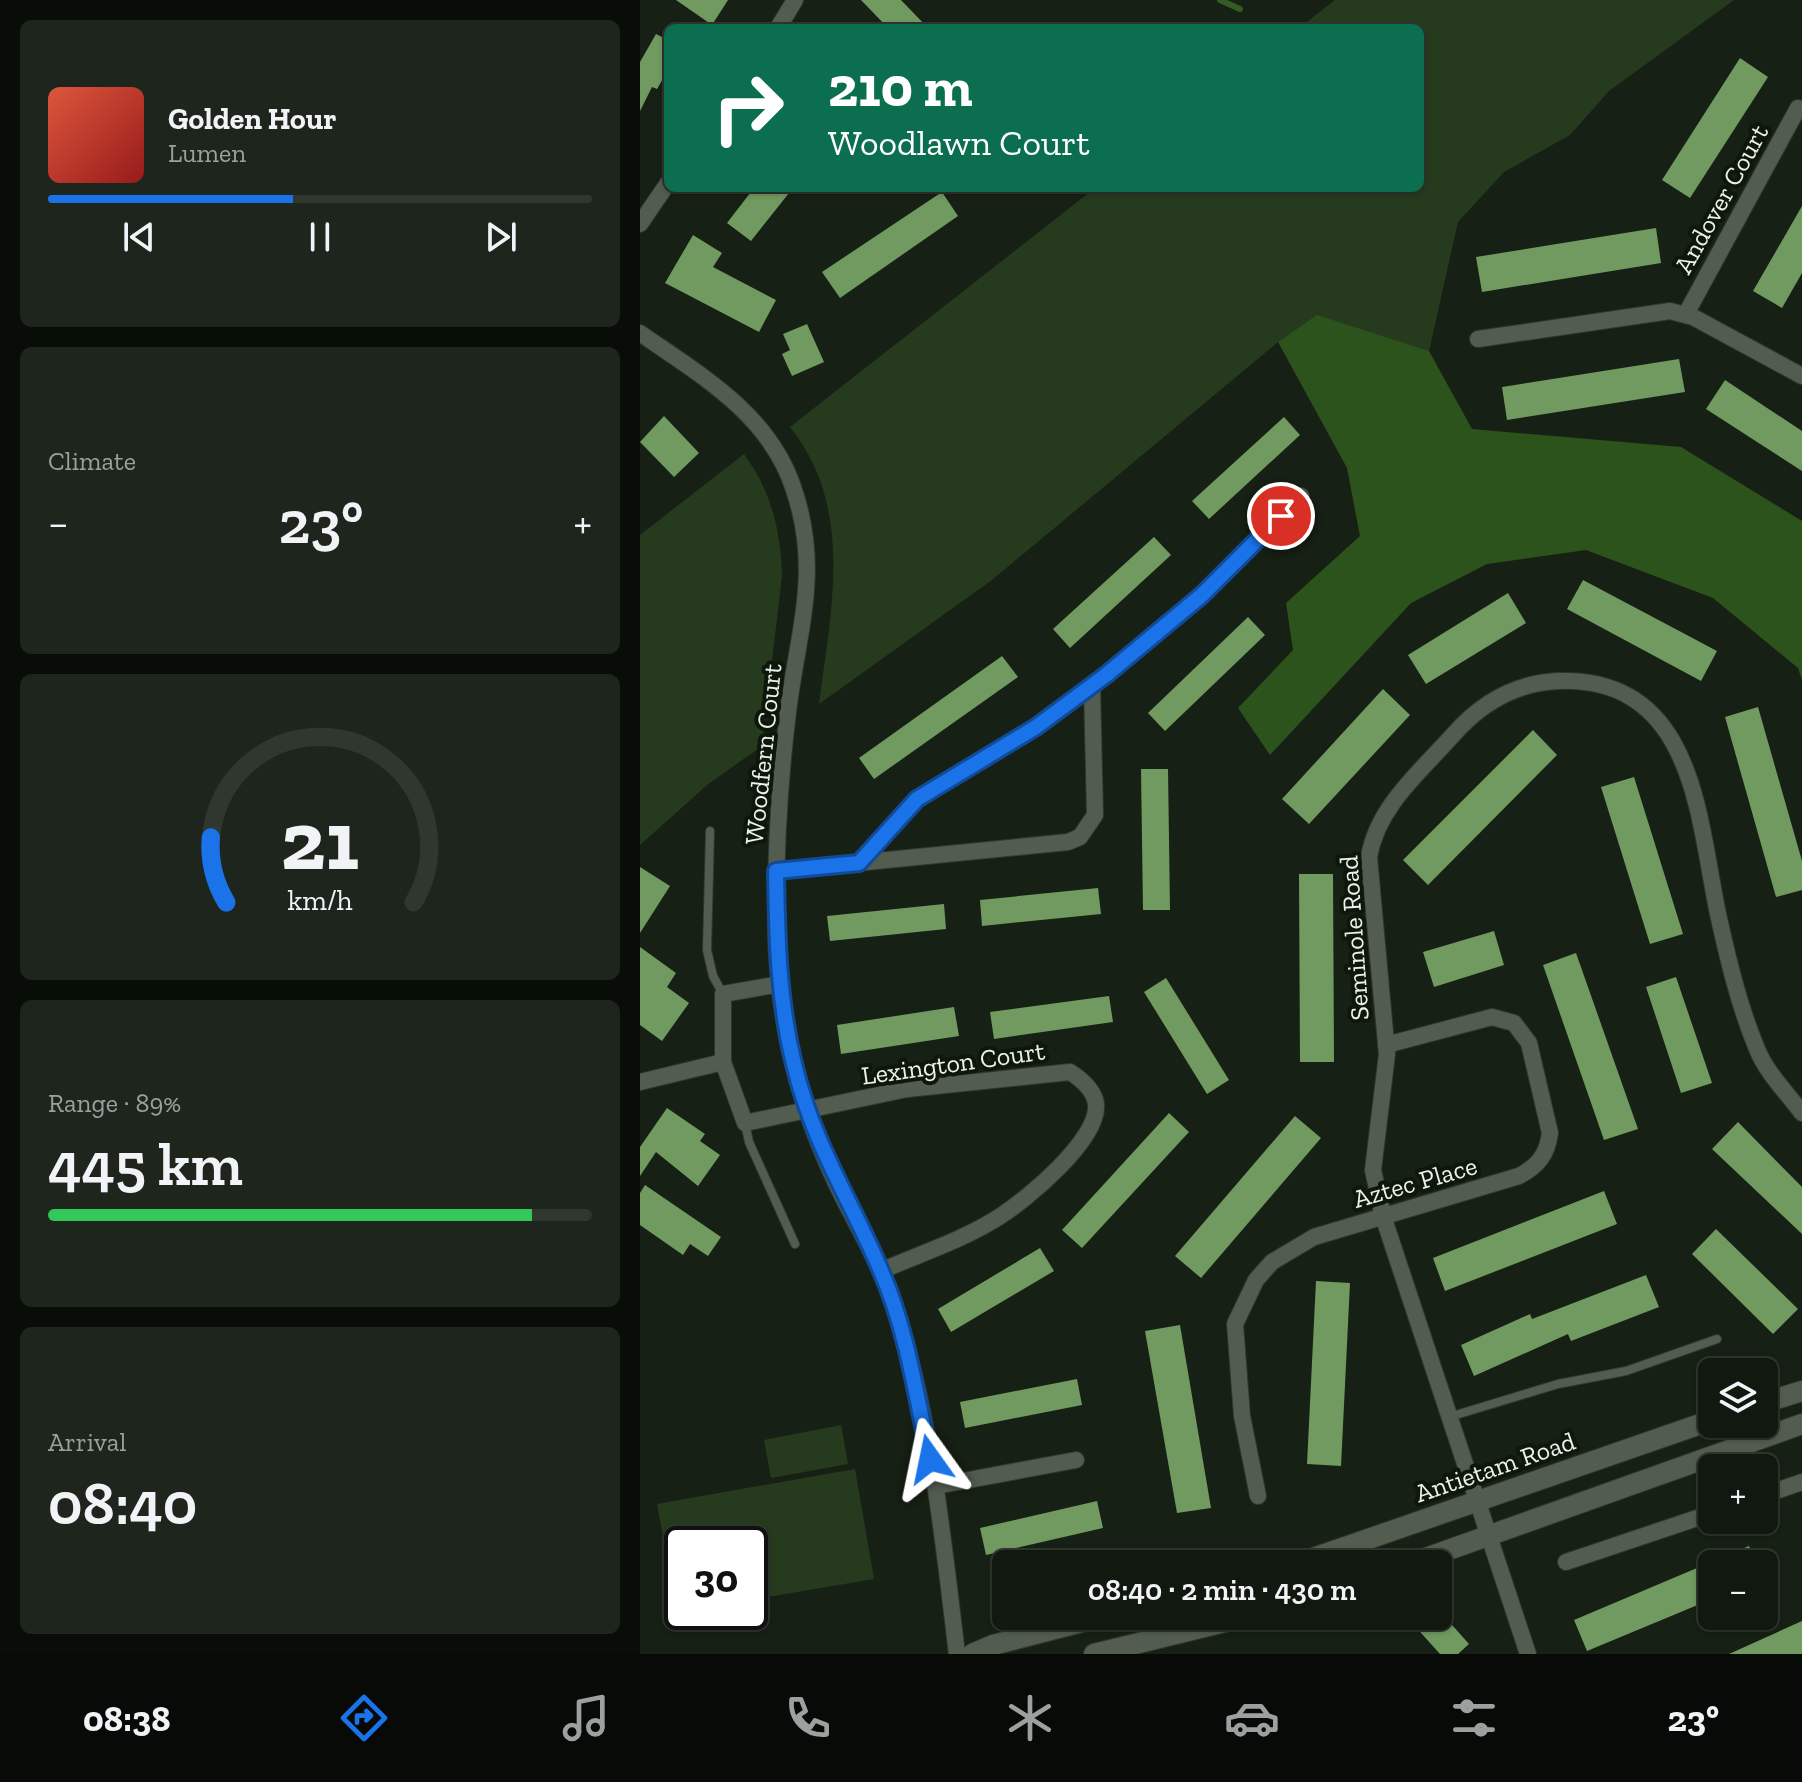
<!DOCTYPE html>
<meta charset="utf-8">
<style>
:root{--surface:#11180f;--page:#1e251d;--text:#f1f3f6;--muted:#9ca09e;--line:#30372f;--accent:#1a73e8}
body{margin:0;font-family:"Zilla Slab",serif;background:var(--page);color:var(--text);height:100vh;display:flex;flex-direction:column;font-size:30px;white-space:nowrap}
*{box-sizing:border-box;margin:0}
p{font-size:26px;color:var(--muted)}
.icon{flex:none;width:44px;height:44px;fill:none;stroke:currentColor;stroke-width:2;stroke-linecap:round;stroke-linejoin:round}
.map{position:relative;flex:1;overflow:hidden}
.sheet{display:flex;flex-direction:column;gap:20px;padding:20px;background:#090d08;width:640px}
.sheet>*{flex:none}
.top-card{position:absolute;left:24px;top:24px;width:760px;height:168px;border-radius:12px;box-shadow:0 2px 6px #0004,0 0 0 2px var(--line);background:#0b6e4f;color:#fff;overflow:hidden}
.tools{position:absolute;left:1058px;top:1358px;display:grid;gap:16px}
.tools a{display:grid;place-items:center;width:80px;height:80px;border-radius:12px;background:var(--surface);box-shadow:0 2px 6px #0004,0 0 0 2px var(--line);font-size:40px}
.speed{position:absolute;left:24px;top:1526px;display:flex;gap:16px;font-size:40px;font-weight:700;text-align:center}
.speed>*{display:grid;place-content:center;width:104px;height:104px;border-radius:50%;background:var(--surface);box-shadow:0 2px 6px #0004,0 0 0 2px var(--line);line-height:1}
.speed .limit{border:4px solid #111;border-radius:12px;background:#fff;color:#111}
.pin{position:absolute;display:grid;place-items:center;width:68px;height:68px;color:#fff;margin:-34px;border:4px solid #fff;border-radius:50%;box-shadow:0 2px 8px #0007}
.me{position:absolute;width:88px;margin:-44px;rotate:348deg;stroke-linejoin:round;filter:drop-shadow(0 0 6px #0008)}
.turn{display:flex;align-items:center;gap:28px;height:168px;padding:0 32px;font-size:36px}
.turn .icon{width:104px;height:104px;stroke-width:2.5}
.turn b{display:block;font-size:56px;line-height:68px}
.big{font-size:60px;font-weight:600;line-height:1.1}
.sheet .tile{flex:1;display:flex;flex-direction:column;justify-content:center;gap:12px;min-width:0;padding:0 28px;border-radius:12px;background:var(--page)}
.sheet .dial{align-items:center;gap:0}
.dial svg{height:208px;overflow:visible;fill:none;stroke:var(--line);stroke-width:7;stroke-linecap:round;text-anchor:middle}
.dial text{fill:var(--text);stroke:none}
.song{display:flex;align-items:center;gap:24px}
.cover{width:96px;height:96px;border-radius:12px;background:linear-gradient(135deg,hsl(10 70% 55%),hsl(0 70% 35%))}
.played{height:8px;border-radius:4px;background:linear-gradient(90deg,var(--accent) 45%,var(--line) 45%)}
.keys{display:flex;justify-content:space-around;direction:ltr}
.heat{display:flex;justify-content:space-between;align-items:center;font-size:44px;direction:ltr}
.charge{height:12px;border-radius:6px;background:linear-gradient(90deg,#34c759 89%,var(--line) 0)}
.trip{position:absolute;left:352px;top:1550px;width:460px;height:80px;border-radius:12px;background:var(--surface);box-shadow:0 2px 6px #0004,0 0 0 2px var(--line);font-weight:600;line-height:80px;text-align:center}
.dock{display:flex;height:128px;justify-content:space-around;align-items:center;background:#070a06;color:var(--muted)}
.dock .icon{width:56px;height:56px}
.dock .active{color:var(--accent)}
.dock b{font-size:36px;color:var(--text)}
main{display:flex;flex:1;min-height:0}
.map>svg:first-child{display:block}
</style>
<main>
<section class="sheet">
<div class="tile">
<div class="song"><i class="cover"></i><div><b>Golden Hour</b><p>Lumen</p></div></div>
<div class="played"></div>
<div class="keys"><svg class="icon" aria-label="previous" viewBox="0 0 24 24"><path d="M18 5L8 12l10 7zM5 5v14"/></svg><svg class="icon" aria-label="pause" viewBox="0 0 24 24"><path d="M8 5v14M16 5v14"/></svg><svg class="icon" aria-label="next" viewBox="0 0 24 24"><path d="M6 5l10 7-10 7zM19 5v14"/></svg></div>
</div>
<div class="tile"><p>Climate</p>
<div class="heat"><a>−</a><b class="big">23°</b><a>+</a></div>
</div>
<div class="tile dial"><svg viewBox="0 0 100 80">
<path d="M14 69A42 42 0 1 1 86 69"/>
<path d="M14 69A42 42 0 0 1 8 44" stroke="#1a73e8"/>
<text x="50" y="56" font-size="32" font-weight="700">21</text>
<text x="50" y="72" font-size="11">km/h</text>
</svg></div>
<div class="tile"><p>Range · 89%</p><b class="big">445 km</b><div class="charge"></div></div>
<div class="tile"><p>Arrival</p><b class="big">08:40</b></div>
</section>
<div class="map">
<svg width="1162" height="1654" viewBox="0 0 1162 1654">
<rect width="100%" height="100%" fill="#172014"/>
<g fill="#263b1e">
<path d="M695,0H1094L969,91L930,135L864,172L818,222L789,351L677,316L638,342L352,580L179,704C191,610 215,508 150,427L455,188H780V28H659Z"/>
<path d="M104,454C131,491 141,531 142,576L122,746L67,785L0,845V535Z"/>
<path d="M201,1425L208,1464L131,1478L124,1440Z"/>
<path d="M215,1469L234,1579L110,1600V1544H42L43,1612L37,1613L17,1504Z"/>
</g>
<path fill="#2d531c" d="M677,315L789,351L832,429L1041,447L1162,521V680L1158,668L1073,598L946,550L847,564L771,603L630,755L598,708L653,650L646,603L720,536L707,468L638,342Z"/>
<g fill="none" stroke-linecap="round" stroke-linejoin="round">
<path stroke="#345b24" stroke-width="6" d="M580,0L600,9"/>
</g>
<g fill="#709a60">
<path d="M36,0H88L72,25Z"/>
<path d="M221,0H261L288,28H248Z"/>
<path d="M16,34L28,40V70L17,89L12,87L0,111V62Z"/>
<path d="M1100,58L1128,77L1050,198L1022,180Z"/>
<path d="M114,188H153L111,241L87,223Z"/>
<path d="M302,192L318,216L200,298L182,272Z"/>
<path d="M1162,206V273L1142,308L1113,291Z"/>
<path d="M1016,228L1021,263L842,292L836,257Z"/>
<path d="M53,235L82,253L73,267L136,300L119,332L25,283Z"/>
<path d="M167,324L184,362L152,376L142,354L150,350L143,334Z"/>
<path d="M1039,359L1045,392L867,420L862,387Z"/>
<path d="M1085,380L1162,431V471L1066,409Z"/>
<path d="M24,416L59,453L34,477L0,442Z"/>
<path d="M644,417L660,435L569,519L552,501Z"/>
<path d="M514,537L531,555L430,648L413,629Z"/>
<path d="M943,580L1077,651L1061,681L927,609Z"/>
<path d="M868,593L886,623L786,684L768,655Z"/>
<path d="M608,617L625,635L525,731L508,713Z"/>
<path d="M362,656L378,677L234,779L219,758Z"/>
<path d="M743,689L770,715L669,824L642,799Z"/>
<path d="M1118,707L1162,861V890L1136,897L1085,717Z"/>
<path d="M893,730L917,755L788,885L763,860Z"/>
<path d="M501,769H528L530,910H503Z"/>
<path d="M994,777L1043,934L1010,944L961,787Z"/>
<path d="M0,867L30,886L0,933Z"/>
<path d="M659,874H693L694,1062H660Z"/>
<path d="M458,888L461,914L342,926L340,900Z"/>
<path d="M304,904L306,929L190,941L187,916Z"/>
<path d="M854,931L864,965L794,987L783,952Z"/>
<path d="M0,947L36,973L27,987L49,1003L22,1041L0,1025Z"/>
<path d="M936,953L998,1129L964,1140L903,965Z"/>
<path d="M1036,977L1072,1083L1041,1093L1006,987Z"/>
<path d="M526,978L589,1080L567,1094L504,992Z"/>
<path d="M469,996L473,1022L354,1039L350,1012Z"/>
<path d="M314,1007L319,1036L201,1054L197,1025Z"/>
<path d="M27,1108L65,1134L60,1141L80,1155L58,1186L16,1152L0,1176V1147Z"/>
<path d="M529,1113L549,1132L442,1248L422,1230Z"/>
<path d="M655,1116L681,1138L561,1278L535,1256Z"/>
<path d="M1098,1122L1162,1187V1234L1072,1149Z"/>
<path d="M5,1185L81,1237L68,1256L50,1244L43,1255L0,1225V1193Z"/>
<path d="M964,1191L977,1224L805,1291L793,1258Z"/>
<path d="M1076,1229L1158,1309L1133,1334L1052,1254Z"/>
<path d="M400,1248L414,1271L311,1332L298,1309Z"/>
<path d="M1006,1275L1019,1307L931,1341L928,1334L834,1376L821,1345L890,1314L892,1319Z"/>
<path d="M676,1281L710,1283L701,1466L667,1464Z"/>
<path d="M540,1325L571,1508L537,1513L505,1331Z"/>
<path d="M437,1379L442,1405L325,1428L320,1402Z"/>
<path d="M457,1501L463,1528L346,1555L340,1528Z"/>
<path d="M1109,1546L1117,1564H1072V1599L947,1651L934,1620Z"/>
<path d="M782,1616H804L829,1644L818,1654H800L773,1624Z"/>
<path d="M1162,1621V1654H1089Z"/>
</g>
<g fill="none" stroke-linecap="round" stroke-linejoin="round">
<defs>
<g id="service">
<path d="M70,831L67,950L73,976L83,994"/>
<path d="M105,1123L109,1142L155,1244"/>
<path d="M809,1417L918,1384L986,1371L1077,1339"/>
</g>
<g id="minor">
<path d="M138,28L155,0"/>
<path d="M0,224L28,183"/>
<path d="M1046,314L1158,108"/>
<path d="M0,333C60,375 128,413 153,487C182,570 158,630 148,712C139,785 135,859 136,933C138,1019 158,1103 195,1181C214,1222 239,1260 253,1303C291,1412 303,1540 317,1654"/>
<path d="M838,339L1030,311L1053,317L1162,376"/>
<path d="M219,863L277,799L396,727L466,675L562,595L661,496"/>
<path d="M136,871L428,842L440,837L455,815L452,686"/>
<path d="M140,984L83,994V1062L105,1123L267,1089L430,1072C441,1079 454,1089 456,1104C460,1139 386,1200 359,1217C323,1240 279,1254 241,1271"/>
<path d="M0,1082L83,1062"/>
<path d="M296,1486L436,1460"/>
<path d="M1124,1495L1162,1482"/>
<path d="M618,1496L602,1416L595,1324L616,1280L632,1262L674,1237L879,1176C898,1166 907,1155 910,1133L889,1043L874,1023L852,1017L746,1045"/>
<path d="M926,1562L1072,1513"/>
<path d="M888,1654L743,1216L733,1170L747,1054L729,857C737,807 780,772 813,735C841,703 875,683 918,681C1055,676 1058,819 1078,914C1088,959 1099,1006 1117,1049C1126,1072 1147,1093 1162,1113"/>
</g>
<g id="tertiary">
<path d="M1124,1403L1162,1391"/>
<path d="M656,1564L1072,1420"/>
<path d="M769,1564L1162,1424"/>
<path d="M332,1654L353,1645L465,1616"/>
<path d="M454,1654L609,1616"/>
</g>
</defs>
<use href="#service" stroke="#323830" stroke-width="10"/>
<use href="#minor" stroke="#323830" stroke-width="18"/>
<use href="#tertiary" stroke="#323830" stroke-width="22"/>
<use href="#service" stroke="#535d4f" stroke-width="8"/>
<use href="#minor" stroke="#535d4f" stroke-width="16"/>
<use href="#tertiary" stroke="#535d4f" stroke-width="20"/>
</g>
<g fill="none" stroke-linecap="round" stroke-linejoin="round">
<defs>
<path id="route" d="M290,1459C276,1396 267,1330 241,1271C210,1198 173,1144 154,1064C138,1000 137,936 136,871L219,863L277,799L396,727L466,675L562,595L641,516"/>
</defs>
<use href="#route" stroke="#114b97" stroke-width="20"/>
<use href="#route" stroke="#1a73e8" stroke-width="14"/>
</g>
<g text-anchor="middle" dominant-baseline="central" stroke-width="8" stroke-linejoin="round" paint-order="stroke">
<g font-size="26" fill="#ecf2ea" stroke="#0e170b">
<text transform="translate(1081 199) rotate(-61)">Andover Court</text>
<text transform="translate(123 754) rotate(-84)">Woodfern Court</text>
<text transform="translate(714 938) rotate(-94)">Seminole Road</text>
<text transform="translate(313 1063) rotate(-8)">Lexington Court</text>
<text transform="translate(775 1182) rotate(-16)">Aztec Place</text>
<text transform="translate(855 1467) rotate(-19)">Antietam Road</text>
</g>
</g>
</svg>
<div class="tools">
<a><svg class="icon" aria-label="layers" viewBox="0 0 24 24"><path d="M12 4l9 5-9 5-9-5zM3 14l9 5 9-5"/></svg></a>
<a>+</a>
<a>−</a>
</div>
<div class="speed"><div class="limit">30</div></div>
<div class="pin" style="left:641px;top:516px;background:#d93025"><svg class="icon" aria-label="arrive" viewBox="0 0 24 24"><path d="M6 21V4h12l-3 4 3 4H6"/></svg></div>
<svg class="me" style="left:290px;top:1459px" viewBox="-20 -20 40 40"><path d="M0-17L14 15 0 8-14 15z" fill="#1a73e8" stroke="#fff" stroke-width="4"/></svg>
<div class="trip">08:40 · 2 min · 430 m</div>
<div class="top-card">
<div class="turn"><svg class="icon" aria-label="right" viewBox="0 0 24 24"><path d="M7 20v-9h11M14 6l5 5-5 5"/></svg><div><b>210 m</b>Woodlawn Court</div></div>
</div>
</div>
</main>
<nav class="dock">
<b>08:38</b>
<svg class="icon active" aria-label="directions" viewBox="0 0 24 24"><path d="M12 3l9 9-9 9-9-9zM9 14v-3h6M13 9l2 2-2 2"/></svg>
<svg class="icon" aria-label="music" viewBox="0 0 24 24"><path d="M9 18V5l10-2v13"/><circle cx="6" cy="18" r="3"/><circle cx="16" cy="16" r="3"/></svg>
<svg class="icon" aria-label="phone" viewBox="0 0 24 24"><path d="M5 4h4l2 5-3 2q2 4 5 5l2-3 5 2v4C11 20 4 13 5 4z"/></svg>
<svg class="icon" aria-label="climate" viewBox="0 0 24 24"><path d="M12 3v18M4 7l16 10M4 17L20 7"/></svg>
<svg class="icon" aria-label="car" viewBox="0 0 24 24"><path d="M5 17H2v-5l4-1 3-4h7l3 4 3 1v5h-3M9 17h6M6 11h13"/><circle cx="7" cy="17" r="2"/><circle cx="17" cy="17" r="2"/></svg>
<svg class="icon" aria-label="filters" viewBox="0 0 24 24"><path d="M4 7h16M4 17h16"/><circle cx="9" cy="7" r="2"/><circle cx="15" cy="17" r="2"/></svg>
<b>23°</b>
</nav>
